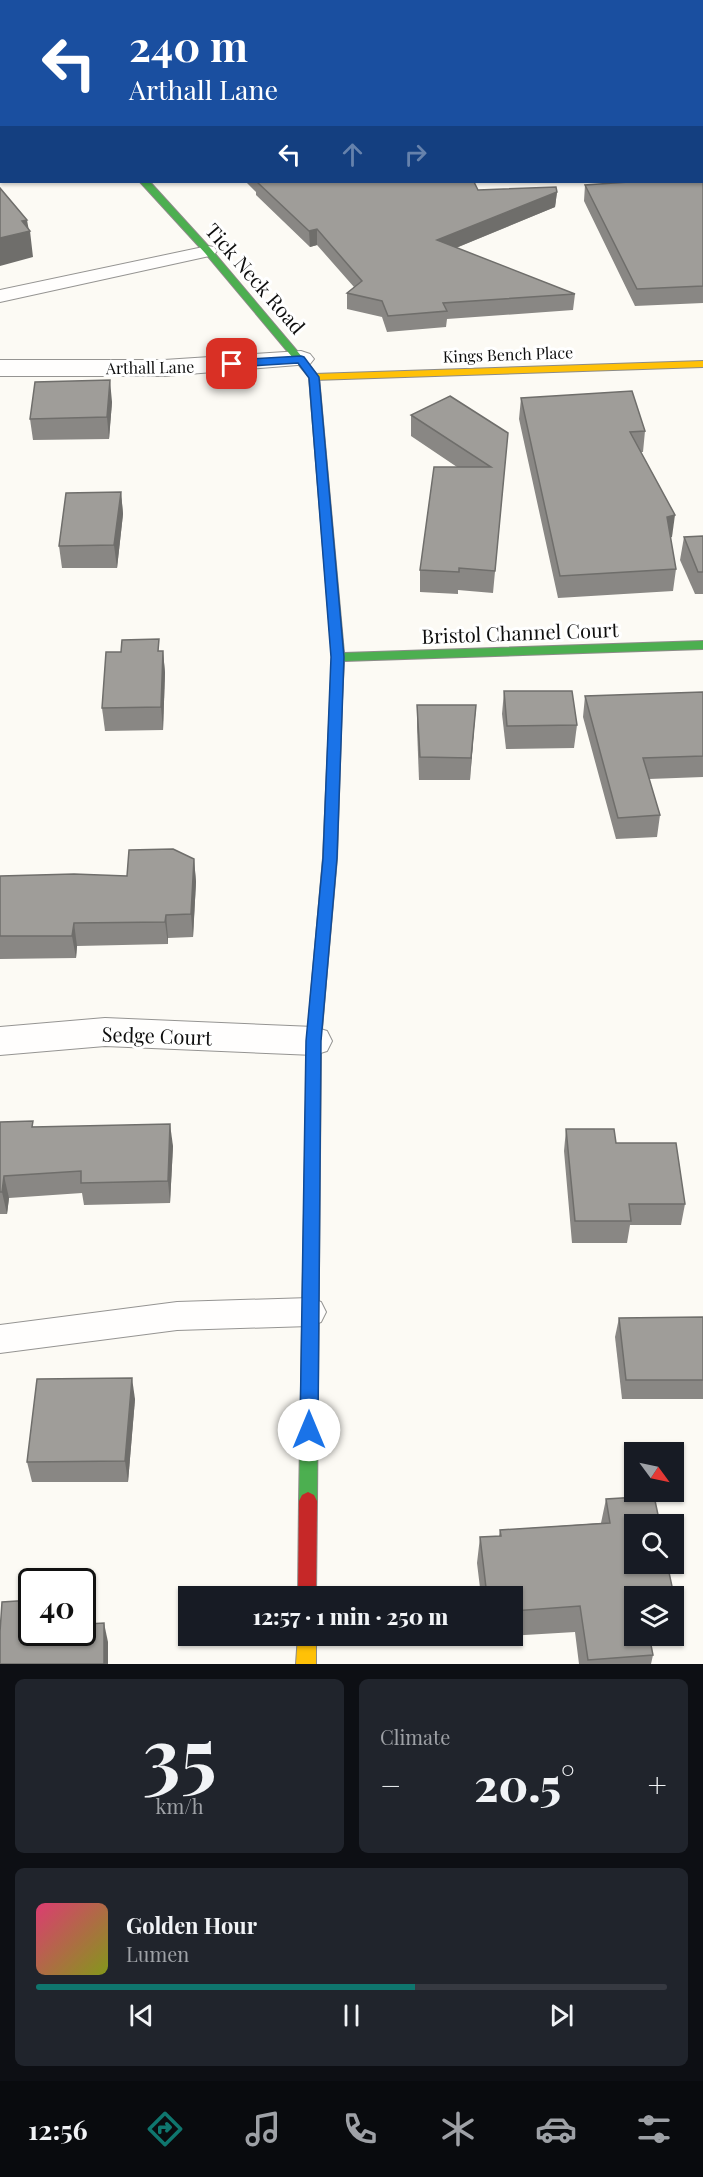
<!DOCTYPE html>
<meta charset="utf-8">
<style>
:root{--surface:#171b24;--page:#20242c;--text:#f1f3f6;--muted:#9ea1a6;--line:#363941;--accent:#0f766e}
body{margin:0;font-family:"Playfair Display",serif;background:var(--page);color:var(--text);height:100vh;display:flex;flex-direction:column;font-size:22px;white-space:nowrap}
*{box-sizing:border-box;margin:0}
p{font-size:20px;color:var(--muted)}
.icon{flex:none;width:33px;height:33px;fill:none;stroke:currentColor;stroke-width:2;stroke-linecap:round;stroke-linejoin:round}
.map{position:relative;height:1664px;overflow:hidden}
.sheet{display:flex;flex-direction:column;gap:15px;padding:15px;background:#0d0f14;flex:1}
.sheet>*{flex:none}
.banner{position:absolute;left:0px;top:0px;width:704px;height:183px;box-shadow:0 2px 4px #0004;background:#1a4fa0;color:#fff;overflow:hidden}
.needle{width:39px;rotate:123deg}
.fabs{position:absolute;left:624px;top:1442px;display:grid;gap:12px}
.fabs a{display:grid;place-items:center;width:60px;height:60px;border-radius:0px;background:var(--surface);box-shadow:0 2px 4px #0004;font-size:30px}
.speed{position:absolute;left:18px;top:1568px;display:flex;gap:12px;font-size:30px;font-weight:700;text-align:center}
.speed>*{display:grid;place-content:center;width:78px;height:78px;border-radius:50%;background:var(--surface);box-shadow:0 2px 4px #0004;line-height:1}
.speed .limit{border:3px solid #111;border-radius:9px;background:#fff;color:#111}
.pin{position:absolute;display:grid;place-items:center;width:51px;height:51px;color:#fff;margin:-26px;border-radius:12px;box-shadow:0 3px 9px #0006}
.me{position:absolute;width:66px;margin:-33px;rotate:0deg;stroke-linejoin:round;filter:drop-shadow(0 0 4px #0008)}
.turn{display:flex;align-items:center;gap:21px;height:126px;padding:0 30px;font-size:27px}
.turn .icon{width:78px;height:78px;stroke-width:2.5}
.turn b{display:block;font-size:42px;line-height:51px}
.lanes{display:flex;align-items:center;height:57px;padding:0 30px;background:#0003;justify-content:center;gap:30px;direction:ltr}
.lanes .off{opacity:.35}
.big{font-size:45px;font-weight:800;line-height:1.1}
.sheet .widget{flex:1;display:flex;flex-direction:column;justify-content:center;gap:9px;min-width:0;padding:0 21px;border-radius:9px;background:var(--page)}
.sheet .dial{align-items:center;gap:0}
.dial b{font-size:78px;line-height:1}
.song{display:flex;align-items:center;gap:18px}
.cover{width:72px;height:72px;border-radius:9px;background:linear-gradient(135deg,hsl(340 70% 55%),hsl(70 70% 35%))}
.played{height:6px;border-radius:3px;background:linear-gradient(90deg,var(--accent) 60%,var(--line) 60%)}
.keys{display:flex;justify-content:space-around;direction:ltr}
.heat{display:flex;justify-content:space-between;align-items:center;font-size:33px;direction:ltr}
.sheet .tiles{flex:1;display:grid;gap:15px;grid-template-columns:1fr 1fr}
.widget:last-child{grid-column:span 2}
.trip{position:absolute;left:178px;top:1586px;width:345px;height:60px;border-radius:0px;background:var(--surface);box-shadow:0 2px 4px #0004;font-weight:800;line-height:60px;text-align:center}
.tab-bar{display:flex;height:96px;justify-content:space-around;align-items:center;background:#090b0e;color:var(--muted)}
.tab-bar .icon{width:42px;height:42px}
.tab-bar .on{color:var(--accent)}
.tab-bar b{font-size:27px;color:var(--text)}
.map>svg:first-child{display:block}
</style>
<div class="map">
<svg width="703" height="1664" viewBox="0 0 703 1664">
<rect width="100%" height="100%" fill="#fcfaf4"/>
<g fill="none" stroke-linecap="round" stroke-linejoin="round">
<defs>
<g id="lane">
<rect x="0" y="168" width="2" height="10"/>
<path d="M208,246L214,247L217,251L214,255L0,302V290Z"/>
<path d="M310,1298L321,1302L326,1312L321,1322L310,1326L177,1330L0,1353V1325L177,1302Z"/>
</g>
<g id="street">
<path d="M350,0H370V2H351Z"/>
<path d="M301,351L310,354L314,359L310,364L164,376H0V360H164Z"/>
<path d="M105,1018L314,1027L327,1031L332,1041L327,1051L314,1055L105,1046L0,1055V1027Z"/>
</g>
<g id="fast">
<rect x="0" y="19" width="2" height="6"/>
<path d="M140,182H150L211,249L319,377L344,653L703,641V649L344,661L342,701L340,704H332L330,701L332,657L309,377L205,253Z"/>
<path d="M319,976L324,978L326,982L321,1041L317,1501L314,1507L308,1510L302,1507L299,1501L307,1041L312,982L314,978Z"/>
</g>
<g id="slow">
<path d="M703,361V367L314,380L309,377L314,374Z"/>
<path d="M336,697L342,701L337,858L326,982L324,986H314L312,982L323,858L330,701Z"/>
<path d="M298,1635H316V1664H296Z"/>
</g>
<path id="jam" d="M308,1492L314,1495L317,1501L316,1596H298L299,1501L302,1495Z"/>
</defs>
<use href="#lane" stroke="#959492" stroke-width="2"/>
<use href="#street" stroke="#959492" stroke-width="2"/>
<use href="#fast" stroke="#8c8b88" stroke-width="2"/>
<use href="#slow" stroke="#8c8b88" stroke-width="2"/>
<use href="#jam" stroke="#8c8b88" stroke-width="2"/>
<use href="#lane" fill="#fffefd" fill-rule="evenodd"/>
<use href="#street" fill="#fffefd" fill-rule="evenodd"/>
<use href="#fast" fill="#4caf50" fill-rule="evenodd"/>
<use href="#slow" fill="#ffc107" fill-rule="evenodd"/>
<use href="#jam" fill="#c62828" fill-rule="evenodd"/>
</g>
<g fill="#898784">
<path d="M55,0H317L323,2H56Z"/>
<path d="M463,0H703V69H702V2H465Z"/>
<path d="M702,78H703V129L702,127Z"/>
<path d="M703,168V303L635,306L584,201L585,185L702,182Z"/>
<path d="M246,182H474L478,190L557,192L555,207L456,248L575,294L573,310L447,319L446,327L387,332L382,317L347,309V293L354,287L317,245L310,247L256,195V192Z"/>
<path d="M521,398L645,431L643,452H641L672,537H670L676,569L673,591L558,598L519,419Z"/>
<path d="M112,402L109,439L33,440L30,419Z"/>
<path d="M411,415L506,454L493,593L458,590V594L420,592V570L457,467L411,436Z"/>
<path d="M121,492L123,514L117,568H62L59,546Z"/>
<path d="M703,536V594H695L680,560L684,537Z"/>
<path d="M160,651H163L165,673L163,730L105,731L102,708Z"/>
<path d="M504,691L577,725L574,748L506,749L502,714Z"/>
<path d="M703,692V777L649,779L660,815L657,837L616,839L583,717L585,696Z"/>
<path d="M417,705H476L470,780H419L417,728Z"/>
<path d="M194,859L196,882L193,937L168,938V944L77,946L76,958L0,959V876H127Z"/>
<path d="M0,1122L173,1146L170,1203L84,1205L82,1193L9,1198L7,1214H0Z"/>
<path d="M566,1129L616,1143L685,1204L681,1225H630L627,1243H572L564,1151Z"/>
<path d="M703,1317V1399H622L615,1337L619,1318Z"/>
<path d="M135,1399L128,1482H32L27,1462Z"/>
<path d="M606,1499L673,1591L671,1596H634L653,1655L651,1664H579L575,1632L508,1636V1635H513V1596H481L477,1563L480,1537L499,1536L500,1530L601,1523Z"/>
</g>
<g fill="#6f6e6b">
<rect x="59" y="0" width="9" height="2"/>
<rect x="702" y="54" width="1" height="15"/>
<path d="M557,192L555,207L436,256L437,240Z"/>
<path d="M27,220L29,231H30L33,257L0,266V238L22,221Z"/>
<path d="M317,229V245L310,247L309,231Z"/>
<path d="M110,380L112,402L109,439L107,417Z"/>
<path d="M121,492L123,514L117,568L114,545Z"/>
<path d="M675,515L672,537L664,539L667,517Z"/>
<path d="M163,651L165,673L163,730L161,707Z"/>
<path d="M476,705L474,728L470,780L471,758Z"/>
<path d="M194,859L196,882L193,937L191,914Z"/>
<path d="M166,915L168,938V944L165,922Z"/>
<path d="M74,923L77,946L76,958L72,936Z"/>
<path d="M170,1124L173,1146L170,1203L168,1181Z"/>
<path d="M4,1176L9,1198L7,1214L2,1192Z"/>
<path d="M132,1378L135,1399L128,1482L125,1461Z"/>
<path d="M88,1596L92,1615V1643L87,1624Z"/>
<path d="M104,1623L108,1642V1664H104Z"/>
</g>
<g fill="#9f9d99" stroke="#6f6e6b" stroke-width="1.5">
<path d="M77,0H317L323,2H78Z"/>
<path d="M484,0H703V54H702V2H486Z"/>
<path d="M702,78H703V108L702,106Z"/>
<path d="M702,168H703V286L637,289L585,185L629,182H702Z"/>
<path d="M257,182H474L478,190L556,187L557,192L437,240L575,294L443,303L447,311L388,316L382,301L347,293L362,281L317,229L309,231Z"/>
<path d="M0,188L27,220L22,221L30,231L0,238Z"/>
<path d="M110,380L107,417L30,419L35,382Z"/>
<path d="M632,391L645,431L630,432L675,515L667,517L676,569L560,576L521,398Z"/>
<path d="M450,396L508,433L495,571L459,568V572L420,570L434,467H491L411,415Z"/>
<path d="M121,492L114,545L59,546L66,493Z"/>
<path d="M703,536V572H698L684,537Z"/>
<path d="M159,639L158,651H163L161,707L102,708L106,652H121L122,640Z"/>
<path d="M504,691H572L577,725L507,726Z"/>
<path d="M703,692V756L643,758L660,815L618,818L585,696Z"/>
<path d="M417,705H476L471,758L420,757Z"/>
<path d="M173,849L194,859L191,914L166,915L165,922L74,923L72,936H0V876L74,874L127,876L129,850Z"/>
<path d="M33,1121L32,1127L170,1124L168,1181L81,1183V1171L4,1176L2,1192H0V1122Z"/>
<path d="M566,1129H614L616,1143H676L685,1204H629L631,1221H575Z"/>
<path d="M703,1317V1380H626L619,1318Z"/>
<path d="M132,1378L125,1461L27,1462L37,1379Z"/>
<path d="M654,1496L660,1524H634V1563H667L673,1591L642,1593L643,1596H634V1635H649L653,1655L588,1660L580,1606L513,1611V1596H487L480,1537L501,1536L500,1530L610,1523L606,1499Z"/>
<path d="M82,1596H88L87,1624L104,1623V1664H0V1632L2,1602L32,1600V1632H82Z"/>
</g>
<path fill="#1a73e8" stroke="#114b97" stroke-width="1.5" d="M301,356L304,357L319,377L344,657L337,858L321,1041L318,1430L315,1436L309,1438L303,1436L300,1430L306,1041L323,858L331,657L309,378L298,363L232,367L227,364L232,360Z"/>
<g text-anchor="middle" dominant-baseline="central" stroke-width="6" stroke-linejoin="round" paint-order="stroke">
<g font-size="16" fill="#0e0e0e" stroke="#fff">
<text transform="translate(508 354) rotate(-2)">Kings Bench Place</text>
<text transform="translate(150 367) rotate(-1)">Arthall Lane</text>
</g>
<g font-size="20" fill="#0e0e0e" stroke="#fff">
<text transform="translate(256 278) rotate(49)">Tick Neck Road</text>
<text transform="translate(520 632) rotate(-2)">Bristol Channel Court</text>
<text transform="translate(157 1035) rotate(2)">Sedge Court</text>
</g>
</g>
</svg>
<div class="fabs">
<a><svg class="needle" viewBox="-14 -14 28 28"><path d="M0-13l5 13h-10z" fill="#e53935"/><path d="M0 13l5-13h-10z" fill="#9ea1a6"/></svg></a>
<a><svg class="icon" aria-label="search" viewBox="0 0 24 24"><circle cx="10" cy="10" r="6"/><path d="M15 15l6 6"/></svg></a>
<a><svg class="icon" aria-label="layers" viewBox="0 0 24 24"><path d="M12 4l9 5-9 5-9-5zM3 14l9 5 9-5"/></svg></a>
</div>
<div class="speed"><div class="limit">40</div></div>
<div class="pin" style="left:232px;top:364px;background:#d93025"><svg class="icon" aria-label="arrive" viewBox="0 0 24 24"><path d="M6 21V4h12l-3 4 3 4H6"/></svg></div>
<svg class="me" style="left:309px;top:1430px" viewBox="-20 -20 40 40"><circle r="19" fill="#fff"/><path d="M0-13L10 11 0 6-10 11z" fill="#1a73e8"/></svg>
<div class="trip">12:57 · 1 min · 250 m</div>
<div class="banner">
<div class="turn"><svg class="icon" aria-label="left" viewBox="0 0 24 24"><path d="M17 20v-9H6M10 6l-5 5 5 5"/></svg><div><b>240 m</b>Arthall Lane</div></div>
<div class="lanes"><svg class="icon" aria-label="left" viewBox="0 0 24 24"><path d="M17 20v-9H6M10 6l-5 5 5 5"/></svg><svg class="icon off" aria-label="ahead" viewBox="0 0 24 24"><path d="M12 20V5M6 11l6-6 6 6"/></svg><svg class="icon off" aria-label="right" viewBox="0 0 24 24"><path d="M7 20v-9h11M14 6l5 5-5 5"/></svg></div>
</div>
</div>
<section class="sheet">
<div class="tiles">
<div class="widget dial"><b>35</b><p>km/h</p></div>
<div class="widget"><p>Climate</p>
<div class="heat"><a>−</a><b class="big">20.5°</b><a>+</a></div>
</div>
<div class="widget">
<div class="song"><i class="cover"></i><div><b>Golden Hour</b><p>Lumen</p></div></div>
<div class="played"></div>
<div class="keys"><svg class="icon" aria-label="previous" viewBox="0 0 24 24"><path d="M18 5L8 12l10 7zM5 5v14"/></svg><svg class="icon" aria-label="pause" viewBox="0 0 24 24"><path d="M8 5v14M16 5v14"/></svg><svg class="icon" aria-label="next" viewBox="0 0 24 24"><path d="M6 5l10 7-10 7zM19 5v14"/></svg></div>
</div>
</div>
</section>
<nav class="tab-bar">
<b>12:56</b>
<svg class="icon on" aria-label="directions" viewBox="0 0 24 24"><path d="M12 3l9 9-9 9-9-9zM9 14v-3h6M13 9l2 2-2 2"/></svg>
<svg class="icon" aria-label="music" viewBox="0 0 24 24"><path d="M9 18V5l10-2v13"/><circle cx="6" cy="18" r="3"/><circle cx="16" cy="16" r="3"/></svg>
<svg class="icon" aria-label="phone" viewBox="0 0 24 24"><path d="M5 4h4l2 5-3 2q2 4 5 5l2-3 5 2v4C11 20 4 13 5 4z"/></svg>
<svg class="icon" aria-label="climate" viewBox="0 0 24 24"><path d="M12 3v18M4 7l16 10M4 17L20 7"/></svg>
<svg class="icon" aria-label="car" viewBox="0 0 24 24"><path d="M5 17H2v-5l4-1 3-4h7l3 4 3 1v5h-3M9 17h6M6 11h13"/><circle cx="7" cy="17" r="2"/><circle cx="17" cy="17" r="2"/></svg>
<svg class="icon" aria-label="filters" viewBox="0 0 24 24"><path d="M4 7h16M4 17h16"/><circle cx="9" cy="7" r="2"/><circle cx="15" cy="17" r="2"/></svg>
</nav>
